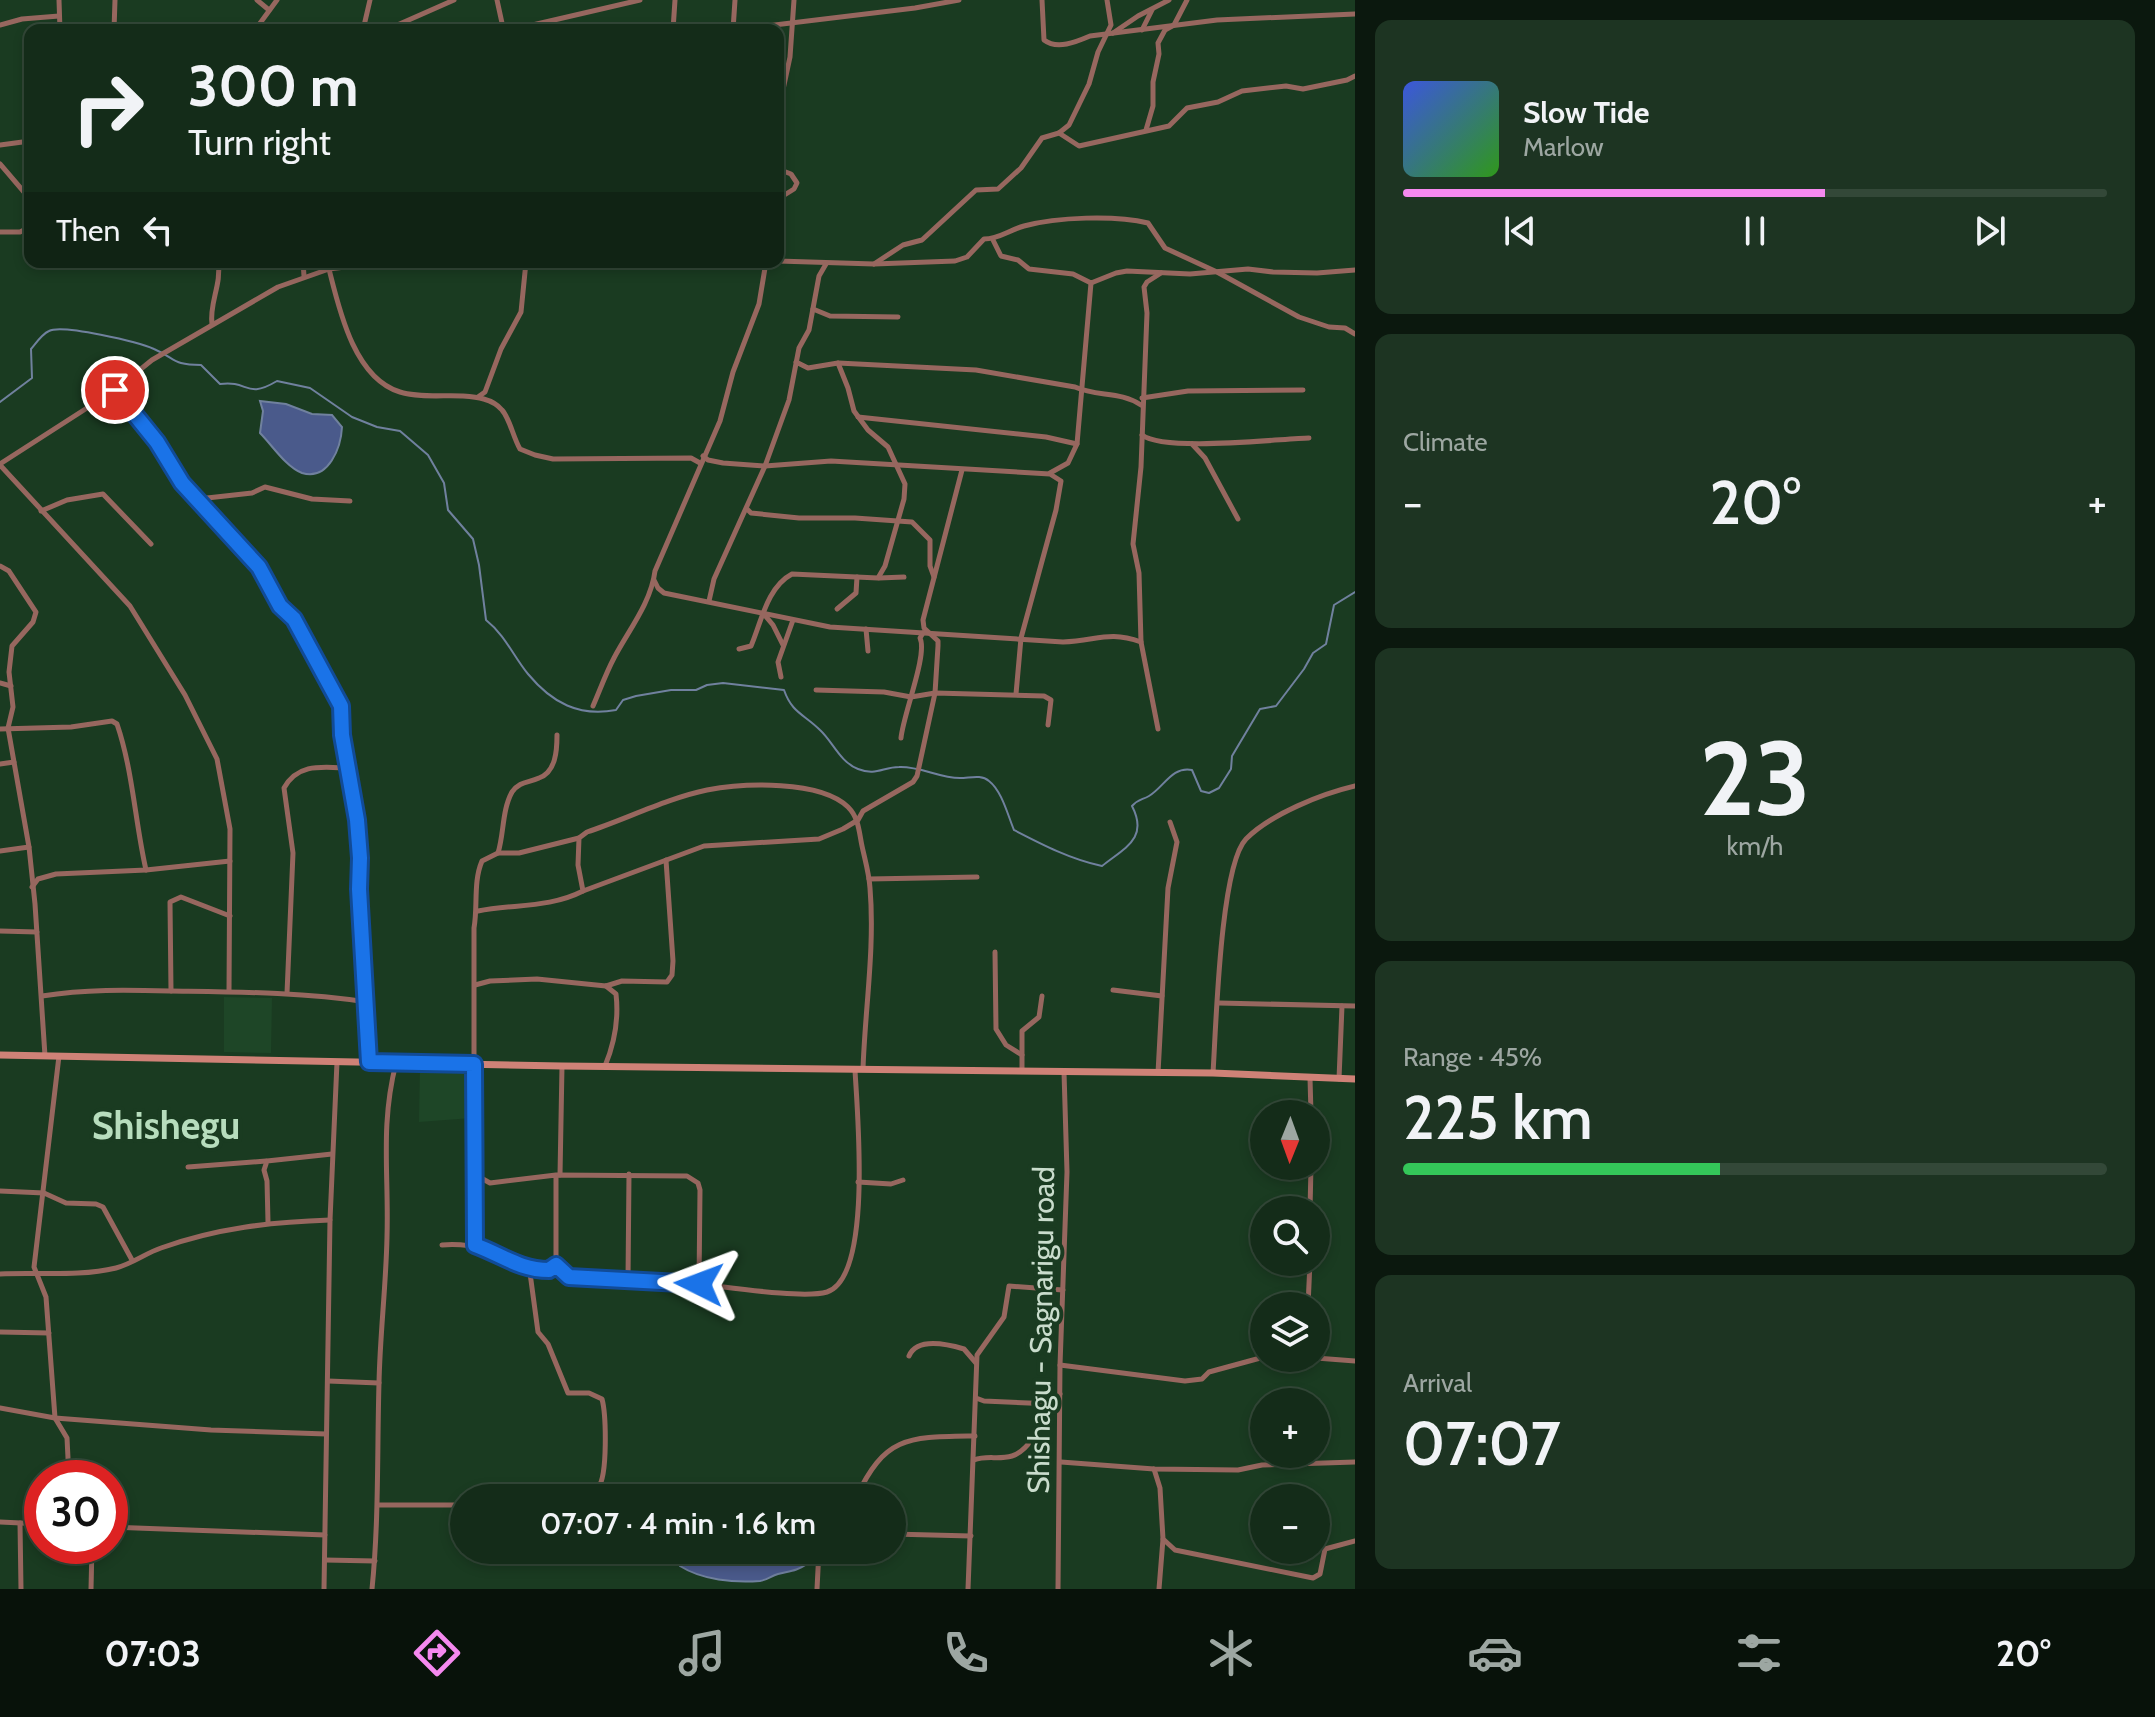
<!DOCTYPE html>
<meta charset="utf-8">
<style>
:root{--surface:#142c19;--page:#1d3422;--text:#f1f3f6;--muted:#9da7a2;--line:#334838;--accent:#f589ef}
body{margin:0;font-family:Cabin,sans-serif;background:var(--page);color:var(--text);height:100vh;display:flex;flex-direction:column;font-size:30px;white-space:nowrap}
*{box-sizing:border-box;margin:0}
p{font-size:26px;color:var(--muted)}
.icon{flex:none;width:44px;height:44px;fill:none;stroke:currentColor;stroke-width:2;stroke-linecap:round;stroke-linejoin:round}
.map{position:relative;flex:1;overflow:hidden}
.side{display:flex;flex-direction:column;gap:20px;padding:20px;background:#0b180e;width:800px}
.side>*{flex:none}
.top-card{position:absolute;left:24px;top:24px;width:760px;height:244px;border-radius:16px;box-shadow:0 4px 12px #0003,0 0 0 2px var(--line);background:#142c19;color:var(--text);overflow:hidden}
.needle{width:52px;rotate:181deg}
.buttons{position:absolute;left:1250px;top:1100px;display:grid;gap:16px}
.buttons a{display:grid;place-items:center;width:80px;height:80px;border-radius:50%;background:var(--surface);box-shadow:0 4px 12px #0003,0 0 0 2px var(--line);font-size:40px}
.speed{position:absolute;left:24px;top:1460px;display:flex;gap:16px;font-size:40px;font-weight:700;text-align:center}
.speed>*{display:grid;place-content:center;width:104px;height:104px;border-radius:50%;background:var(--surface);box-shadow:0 4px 12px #0003,0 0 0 2px var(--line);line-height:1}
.speed .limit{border:12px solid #d22;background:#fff;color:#111}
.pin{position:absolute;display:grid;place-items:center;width:68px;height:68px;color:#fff;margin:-34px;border:4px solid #fff;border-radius:50%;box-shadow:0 2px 8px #0007}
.me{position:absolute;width:88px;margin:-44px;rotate:273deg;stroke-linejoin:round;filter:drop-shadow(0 0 6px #0008)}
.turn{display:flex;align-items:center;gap:28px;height:168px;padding:0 32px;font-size:36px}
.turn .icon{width:104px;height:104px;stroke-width:2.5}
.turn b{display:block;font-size:56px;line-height:68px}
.then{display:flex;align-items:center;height:76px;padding:0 32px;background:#0003;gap:16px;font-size:30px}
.big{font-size:60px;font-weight:600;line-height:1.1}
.side .tile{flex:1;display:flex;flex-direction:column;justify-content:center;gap:12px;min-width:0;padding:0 28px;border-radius:16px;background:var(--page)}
.side .dial{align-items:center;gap:0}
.dial b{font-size:104px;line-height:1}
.song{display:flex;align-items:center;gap:24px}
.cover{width:96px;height:96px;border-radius:12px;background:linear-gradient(135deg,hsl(230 70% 55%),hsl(110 70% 35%))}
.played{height:8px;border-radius:4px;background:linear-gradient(90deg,var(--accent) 60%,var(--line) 60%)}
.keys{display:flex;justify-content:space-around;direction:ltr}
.heat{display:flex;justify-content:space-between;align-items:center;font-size:44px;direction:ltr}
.charge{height:12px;border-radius:6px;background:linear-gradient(90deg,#34c759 45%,var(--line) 0)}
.trip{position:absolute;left:450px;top:1484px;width:456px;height:80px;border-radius:40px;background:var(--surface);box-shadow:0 4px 12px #0003,0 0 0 2px var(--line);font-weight:600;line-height:80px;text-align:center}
.dock{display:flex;height:128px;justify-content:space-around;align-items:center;background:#08120a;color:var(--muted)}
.dock .icon{width:56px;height:56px}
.dock .current{color:var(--accent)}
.dock b{font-size:36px;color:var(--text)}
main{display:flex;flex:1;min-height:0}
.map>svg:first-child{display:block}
</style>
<main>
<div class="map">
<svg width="1355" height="1589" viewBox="0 0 1355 1589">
<rect width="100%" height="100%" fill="#1a3b21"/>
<g fill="#1e4627">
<path d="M224,997L272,998L271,1053L224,1052Z"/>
<path d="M420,1064L470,1065L472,1118L419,1122Z"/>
</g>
<g fill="#4a5a8b" stroke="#70819e" stroke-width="2">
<path d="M260,401L286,404L312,414L332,415L342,427C341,447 329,481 302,473C286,467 272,445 260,433L263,411Z"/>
<path d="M681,1550H809L807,1564C797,1571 790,1571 778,1574C771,1576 767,1580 760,1581C734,1583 702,1580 680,1566Z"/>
</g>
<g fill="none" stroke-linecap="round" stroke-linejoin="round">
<path stroke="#70819e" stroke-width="2" d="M0,402L32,378L31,349C36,343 42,334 49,331C62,324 139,342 154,349C177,359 172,365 201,365L220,384C250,380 245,400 277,381L310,388L352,417L377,427L400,431L428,455L444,483L448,510L473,539L479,565L486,620C506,636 513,656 528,674C552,703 579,717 616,710L623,700L636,696L671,690H696L707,685L723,683L784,690C792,713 804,714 820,730C833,742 840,762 858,769C876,776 883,767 899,767C920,766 939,778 960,778C970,778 981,774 989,781C1002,791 1008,816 1014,830C1043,845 1070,859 1102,866C1124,848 1149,839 1132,806C1138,799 1142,800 1149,796C1164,787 1172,766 1192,770L1201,791L1209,793L1219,788L1231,769L1232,756L1260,709L1276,706L1304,669L1313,653L1326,644L1334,605L1355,592"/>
<g stroke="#97675f" stroke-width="5">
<path d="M59,0L60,30"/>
<path d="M257,0L269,10"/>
<path d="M497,0L502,23L509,30"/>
<path d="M1042,0L1044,40C1057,50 1076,42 1090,36L1217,20L1355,14"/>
<path d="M0,25L22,19L59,16"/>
<path d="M114,30L115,0"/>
<path d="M255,30L277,0"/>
<path d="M363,30L370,0"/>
<path d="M386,30L454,0"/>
<path d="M511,30L640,0"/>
<path d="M673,30L675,0"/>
<path d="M733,30L735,0"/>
<path d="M734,30L915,8L959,0"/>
<path d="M1142,30L1152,10"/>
<path d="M1113,33L1138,16L1169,0"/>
<path d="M778,113L790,57L794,0"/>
<path d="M1146,130L1153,106V82L1159,54L1158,43L1165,30L1174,25L1187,0"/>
<path d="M1059,133L1079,146L1169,126L1187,108L1218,102L1242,91L1286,86L1303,89L1347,80L1355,76"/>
<path d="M0,145L30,141"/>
<path d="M0,164L30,199"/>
<path d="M778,169L791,174L797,183L794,189L778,199"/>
<path d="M0,232H20L30,227"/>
<path d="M993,240L1001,256L1018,260L1029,269L1073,274L1091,283L1116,273L1127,271L1190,274L1248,269L1273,272L1317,273L1355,270"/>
<path d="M778,261L874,264L955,261L967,257L984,239C999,239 1009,230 1024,226C1057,217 1115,215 1148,223L1165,248L1217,272L1299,317L1329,327L1345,328L1355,334"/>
<path d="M303,262L304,276"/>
<path d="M874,264L903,245L922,240L976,190L998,189L1021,168L1042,138L1059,133L1069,125L1089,84L1098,52L1111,25L1107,0"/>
<path d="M329,269C339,309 354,378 400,392C419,398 443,395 462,396C475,397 492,398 502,410C510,419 513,437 520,449L535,455L553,459L691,458L700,463"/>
<path d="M813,309L830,316L898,317"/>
<path d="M212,324C209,303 222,284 218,262"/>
<path d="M796,362L808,368L838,363L976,370L1075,387C1097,397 1120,391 1141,405"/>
<path d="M115,390L157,442L182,483L259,567L280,606L294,619L341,706L342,735L357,820L360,858L359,889L369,1062"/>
<path d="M478,397L485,392L501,349L521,312L526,262"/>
<path d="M1142,398L1188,391L1303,390"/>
<path d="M858,417L1046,437L1077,444"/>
<path d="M1142,435C1164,452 1277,439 1309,438"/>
<path d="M1192,444L1205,458L1238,519"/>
<path d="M703,456L708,460L723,463L765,466L831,461L1050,474L1061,481L1056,510L1021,638L1016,694"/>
<path d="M0,464L115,390L152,360L278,287L329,269L385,262"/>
<path d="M0,465L130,606L185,695L217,759L230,829L229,991"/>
<path d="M1050,473L1068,463L1077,444L1091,283"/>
<path d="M198,499L252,493L265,487L312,499L350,501"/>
<path d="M747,509L751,513L799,518H855L912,522L930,540V566L934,577"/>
<path d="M41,511L67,500L103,494L151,544"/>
<path d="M0,566L9,571L36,612L33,622L12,646L9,672L13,707L8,728L29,847L35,904L45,1056"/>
<path d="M879,578L904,577"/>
<path d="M654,580L658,588L664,593L830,627L1063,642C1097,641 1108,630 1141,642"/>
<path d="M709,601L714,579L765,466L789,400L799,348L809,330L819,276L826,264"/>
<path d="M837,609L856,593L857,577"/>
<path d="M763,613L773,625L783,645"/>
<path d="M866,629L868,651"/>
<path d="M739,649L751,646C761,623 767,587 792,574L878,578L885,566L904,499L905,484L888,447L868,430L854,411L848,388L838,363"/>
<path d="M781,677L778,662L793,620"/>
<path d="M0,683L11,686"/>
<path d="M816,690L884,692L911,697L935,693L1044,696L1051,700L1048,725"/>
<path d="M593,706C600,690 606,673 614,658C628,631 651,603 655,571L720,421L733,372L759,304L766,262"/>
<path d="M0,729L71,727L112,721L117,724C133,771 135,822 146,870"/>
<path d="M1158,729L1141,642L1139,573L1133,544L1141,467L1147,313L1144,287L1147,282L1161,273"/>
<path d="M901,738C903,715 928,654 920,638L923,633"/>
<path d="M0,764L14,762"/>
<path d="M0,851L29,847"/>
<path d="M498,853H519L579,838"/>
<path d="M869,879L977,877"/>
<path d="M32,887L38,879L56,874L146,870L230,861"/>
<path d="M583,891L704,846L819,839L843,829L858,820L863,811L913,782L917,776L935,693L938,646V641L924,628L923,620L962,470"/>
<path d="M478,911C514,904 550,908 583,891L578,865L579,838L587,832C626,819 668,798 707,790C744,783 820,780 848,807C859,818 859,832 862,846C865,860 869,873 870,888C875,948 865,1009 863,1069"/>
<path d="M0,931L37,932"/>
<path d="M995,952L996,1029L1006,1045L1022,1055"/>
<path d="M475,985L490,981L537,979L606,986L622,981L667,982L672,975L673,961L666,860"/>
<path d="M1113,990L1162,996"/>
<path d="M171,991L170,902L181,897L230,916"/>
<path d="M287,993L293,853L284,788C298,763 322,767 346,768"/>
<path d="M42,996C86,989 127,990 171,991C237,992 301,992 367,1002"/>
<path d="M1219,1003L1355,1006"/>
<path d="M59,1056L34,1267L46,1297L55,1418L67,1438L69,1478"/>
<path d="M605,1066C615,1042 619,1020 616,994L606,986"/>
<path d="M1022,1070V1031L1039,1017L1042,996"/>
<path d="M1158,1073L1168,888L1177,842L1170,822"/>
<path d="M1213,1073C1216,1029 1220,866 1246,839C1271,814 1321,794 1355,786"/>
<path d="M1310,1078L1311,1114"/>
<path d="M1339,1079L1342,1006"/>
<path d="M188,1167L266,1161"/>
<path d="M474,1175L475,1245"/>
<path d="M556,1175V1265L569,1277L580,1279L699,1284L700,1190L698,1183L687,1176L556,1175L490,1183L474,1174V928C478,906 473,882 482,861L498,853C504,834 502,810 512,792C520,781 528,783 539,778C556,772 557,750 557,735"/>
<path d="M560,1175L562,1066"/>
<path d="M858,1182L891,1184L903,1180"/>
<path d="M0,1191L44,1193L66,1203L96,1204L103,1207L132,1260"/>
<path d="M1310,1210L1311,1166"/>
<path d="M268,1222L267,1181L264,1170L267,1161L332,1154"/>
<path d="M442,1245C481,1242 497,1255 530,1273L538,1332L548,1344L568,1393H589L602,1399C606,1414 608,1476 598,1488C591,1495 583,1496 574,1498"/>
<path d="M524,1268L549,1270L556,1265"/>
<path d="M0,1274C38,1272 79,1277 116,1268C132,1264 146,1253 161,1248C217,1228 271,1222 330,1220"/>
<path d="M628,1280L629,1174"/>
<path d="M699,1284C728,1287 803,1299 827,1292C873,1277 857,1110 855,1070"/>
<path d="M1308,1306L1310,1262"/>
<path d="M0,1332L49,1333"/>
<path d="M909,1356C917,1337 947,1344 964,1349L976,1363"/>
<path d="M1316,1358L1355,1361"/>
<path d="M1060,1365L1185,1381L1202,1379L1209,1372L1264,1357"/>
<path d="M328,1381L379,1383"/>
<path d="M976,1398L984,1401L1053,1404"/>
<path d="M0,1408L55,1418L211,1430L326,1434"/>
<path d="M974,1460C987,1455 998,1460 1012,1456C1031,1451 1050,1411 1060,1394"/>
<path d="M1061,1462L1154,1469L1238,1470L1262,1465L1355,1462"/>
<path d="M1154,1469L1160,1488L1163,1539L1175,1550L1313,1578L1320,1574L1325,1549L1355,1541"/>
<path d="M856,1498C885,1435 909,1437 975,1436"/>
<path d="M378,1505H464"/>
<path d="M0,1522L42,1524"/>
<path d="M20,1523L21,1589"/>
<path d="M110,1527L325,1535"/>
<path d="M892,1534L971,1536"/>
<path d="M480,1550L481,1555L486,1560L589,1561L613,1551L644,1550"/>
<path d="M325,1560L375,1561"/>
<path d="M91,1589L92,1546"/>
<path d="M324,1589L330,1220L337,1062"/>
<path d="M372,1589C379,1520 377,1452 379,1383C380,1334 386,1286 387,1237C389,1174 380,1126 396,1063"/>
<path d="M817,1589L819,1550"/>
<path d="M968,1589L977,1355L1004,1317L1009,1286L1063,1290"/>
<path d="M1058,1589L1060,1365L1067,1172L1064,1072"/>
<path d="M1159,1589L1163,1539"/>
</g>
<path stroke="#cf8277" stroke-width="7" d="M0,1055L562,1066L1213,1073L1355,1079"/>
</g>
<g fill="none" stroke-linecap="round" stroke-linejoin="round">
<defs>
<path id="route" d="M115,390L157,442L182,483L259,567L280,606L294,619L341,706L342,735L357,820L360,858L359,889L369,1062L474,1064L475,1245C502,1255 520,1270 549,1270L556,1265L569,1277L699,1284"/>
</defs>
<use href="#route" stroke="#114b97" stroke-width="20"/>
<use href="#route" stroke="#1a73e8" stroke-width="14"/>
</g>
<g text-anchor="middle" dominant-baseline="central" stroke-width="8" stroke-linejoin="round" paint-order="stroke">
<g font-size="30" fill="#c9dccc" stroke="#1a3b21">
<text transform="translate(1041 1330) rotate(-89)">Shishagu - Sagnarigu road</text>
</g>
<g font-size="38" font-weight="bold" fill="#b7ddbd" stroke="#1a3b21">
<text x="166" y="1125">Shishegu</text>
</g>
</g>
</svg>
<div class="buttons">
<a><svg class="needle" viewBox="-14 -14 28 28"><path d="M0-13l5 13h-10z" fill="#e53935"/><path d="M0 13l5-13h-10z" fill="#9da7a2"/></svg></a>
<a><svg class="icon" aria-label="search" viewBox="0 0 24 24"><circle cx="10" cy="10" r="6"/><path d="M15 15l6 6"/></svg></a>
<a><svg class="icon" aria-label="layers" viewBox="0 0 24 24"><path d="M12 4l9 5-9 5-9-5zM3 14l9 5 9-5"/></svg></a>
<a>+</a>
<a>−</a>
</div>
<div class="speed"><div class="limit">30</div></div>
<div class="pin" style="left:115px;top:390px;background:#d93025"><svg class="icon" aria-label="arrive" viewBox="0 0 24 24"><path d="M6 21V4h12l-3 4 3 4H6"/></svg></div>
<svg class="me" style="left:699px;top:1284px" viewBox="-20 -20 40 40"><path d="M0-17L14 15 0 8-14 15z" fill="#1a73e8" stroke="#fff" stroke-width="4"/></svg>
<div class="trip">07:07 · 4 min · 1.6 km</div>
<div class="top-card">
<div class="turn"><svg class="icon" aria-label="right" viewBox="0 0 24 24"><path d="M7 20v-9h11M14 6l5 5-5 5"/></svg><div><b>300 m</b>Turn right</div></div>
<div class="then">Then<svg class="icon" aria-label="left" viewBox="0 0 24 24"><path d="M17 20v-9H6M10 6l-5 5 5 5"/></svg></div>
</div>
</div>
<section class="side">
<div class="tile">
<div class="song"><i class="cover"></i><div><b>Slow Tide</b><p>Marlow</p></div></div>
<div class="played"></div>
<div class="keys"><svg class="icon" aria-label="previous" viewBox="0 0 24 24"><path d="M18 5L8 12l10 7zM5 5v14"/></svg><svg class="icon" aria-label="pause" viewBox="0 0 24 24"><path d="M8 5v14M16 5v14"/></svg><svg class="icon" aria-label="next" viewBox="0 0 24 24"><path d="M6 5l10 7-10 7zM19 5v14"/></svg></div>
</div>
<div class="tile"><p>Climate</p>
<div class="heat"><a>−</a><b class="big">20°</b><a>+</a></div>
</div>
<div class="tile dial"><b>23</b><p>km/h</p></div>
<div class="tile"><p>Range · 45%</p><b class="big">225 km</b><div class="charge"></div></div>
<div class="tile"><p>Arrival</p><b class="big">07:07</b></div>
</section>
</main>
<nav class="dock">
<b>07:03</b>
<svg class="icon current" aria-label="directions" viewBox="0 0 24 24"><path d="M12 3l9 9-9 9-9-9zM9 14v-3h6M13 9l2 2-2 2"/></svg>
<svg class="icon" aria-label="music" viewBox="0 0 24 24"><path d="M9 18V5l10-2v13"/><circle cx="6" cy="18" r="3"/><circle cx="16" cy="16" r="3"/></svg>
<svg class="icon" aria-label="phone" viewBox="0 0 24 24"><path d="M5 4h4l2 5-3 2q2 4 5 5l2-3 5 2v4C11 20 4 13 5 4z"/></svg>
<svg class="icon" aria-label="climate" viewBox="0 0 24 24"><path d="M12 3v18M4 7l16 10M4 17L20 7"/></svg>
<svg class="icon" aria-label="car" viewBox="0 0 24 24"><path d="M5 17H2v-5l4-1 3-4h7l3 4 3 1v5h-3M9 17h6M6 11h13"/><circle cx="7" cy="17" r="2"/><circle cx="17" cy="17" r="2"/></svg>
<svg class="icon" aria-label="filters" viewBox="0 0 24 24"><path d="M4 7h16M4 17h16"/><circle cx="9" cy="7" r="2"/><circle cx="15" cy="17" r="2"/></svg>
<b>20°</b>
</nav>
